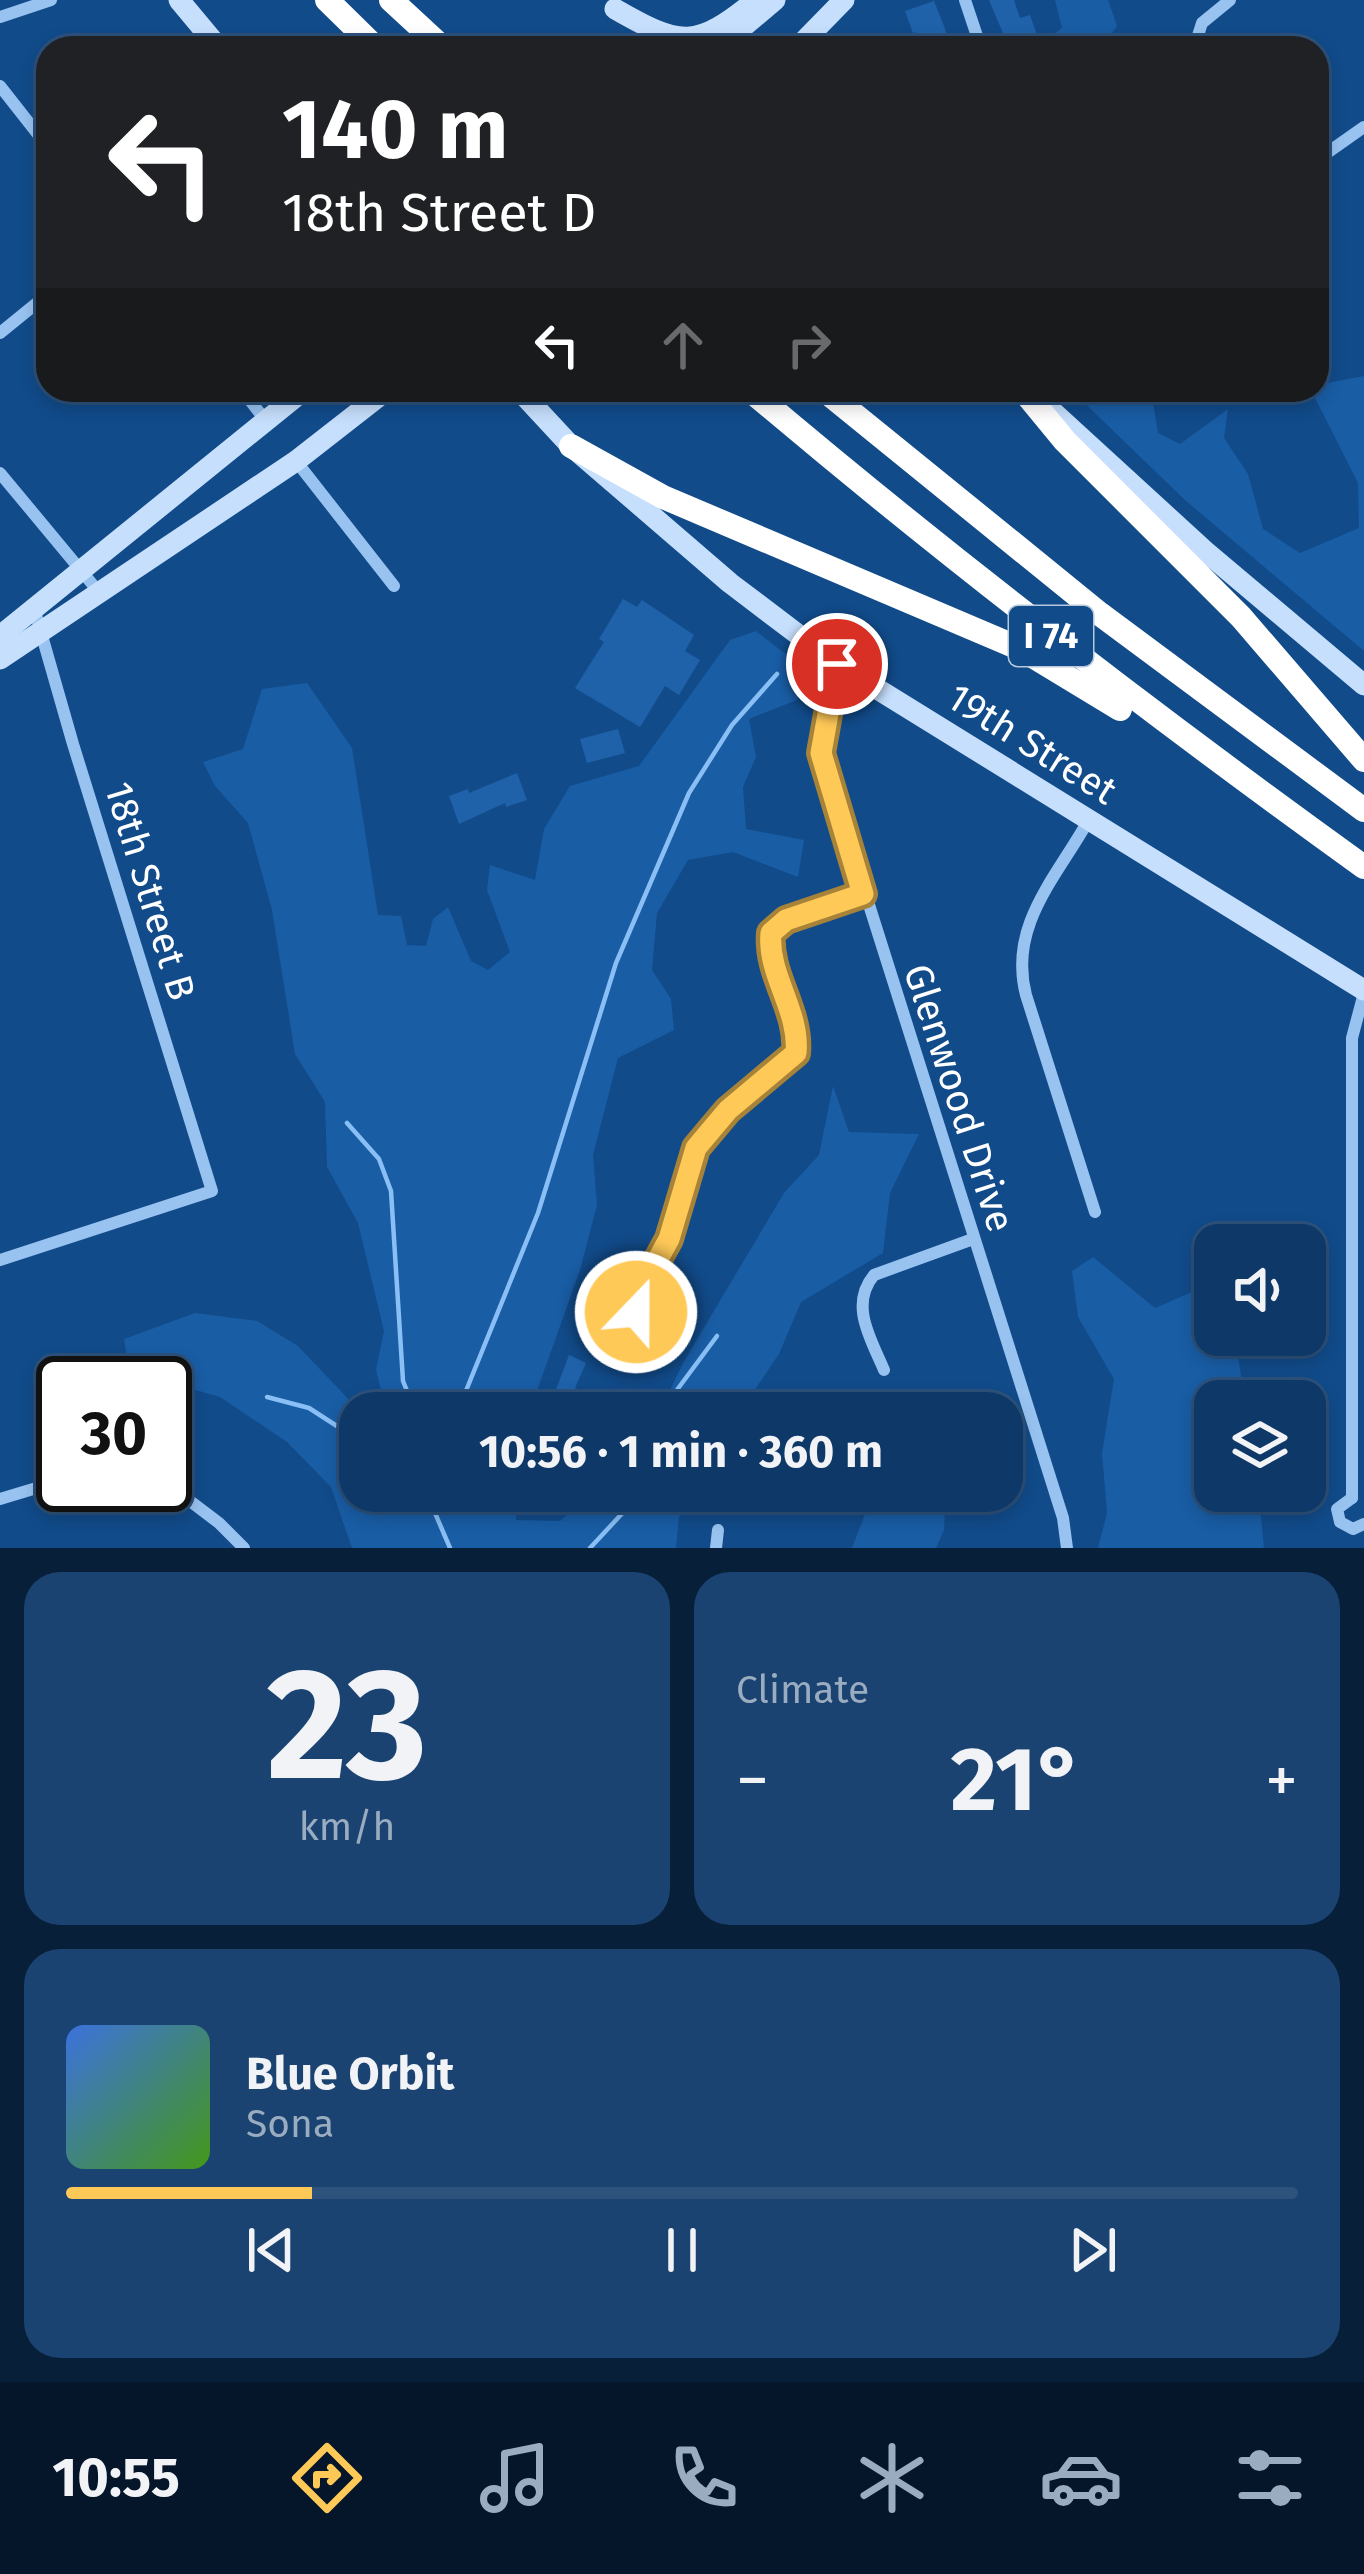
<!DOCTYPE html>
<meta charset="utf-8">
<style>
:root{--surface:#0d3868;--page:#1b4371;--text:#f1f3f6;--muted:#9aacc0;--line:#2d527c;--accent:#ffc958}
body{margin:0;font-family:"Fira Sans",sans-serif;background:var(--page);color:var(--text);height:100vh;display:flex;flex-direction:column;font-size:45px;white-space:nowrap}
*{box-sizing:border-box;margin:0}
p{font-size:39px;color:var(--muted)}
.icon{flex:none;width:66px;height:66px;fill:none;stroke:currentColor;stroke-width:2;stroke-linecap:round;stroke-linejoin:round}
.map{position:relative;height:1548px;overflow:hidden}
.sheet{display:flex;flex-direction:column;gap:24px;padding:24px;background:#071f39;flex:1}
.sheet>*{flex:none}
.guide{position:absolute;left:36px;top:36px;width:1293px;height:366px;border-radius:36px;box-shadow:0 6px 18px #0003,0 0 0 3px var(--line);background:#202124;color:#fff;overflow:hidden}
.buttons{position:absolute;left:1194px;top:1224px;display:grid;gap:24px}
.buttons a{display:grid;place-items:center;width:132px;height:132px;border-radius:24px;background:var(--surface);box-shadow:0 6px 18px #0003,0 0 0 3px var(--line);font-size:60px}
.speed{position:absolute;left:36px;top:1356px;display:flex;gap:24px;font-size:60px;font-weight:700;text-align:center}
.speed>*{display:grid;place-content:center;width:156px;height:156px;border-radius:50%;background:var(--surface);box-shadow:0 6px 18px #0003,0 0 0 3px var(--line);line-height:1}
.speed .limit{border:6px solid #111;border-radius:18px;background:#fff;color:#111}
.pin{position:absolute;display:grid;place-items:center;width:102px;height:102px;color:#fff;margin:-51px;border:6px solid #fff;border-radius:50%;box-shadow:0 3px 12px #0007}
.me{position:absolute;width:132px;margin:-66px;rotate:22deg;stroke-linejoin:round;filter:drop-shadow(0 0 9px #0008)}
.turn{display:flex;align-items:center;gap:42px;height:252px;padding:0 48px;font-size:54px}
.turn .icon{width:156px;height:156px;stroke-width:2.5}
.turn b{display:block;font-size:84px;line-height:102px}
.lanes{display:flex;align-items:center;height:114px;padding:0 48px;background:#0003;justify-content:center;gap:60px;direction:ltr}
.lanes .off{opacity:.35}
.big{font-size:90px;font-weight:700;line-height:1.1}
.sheet .card{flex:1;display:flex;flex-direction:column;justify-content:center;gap:18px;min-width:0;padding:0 42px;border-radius:36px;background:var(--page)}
.sheet .dial{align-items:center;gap:0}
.dial b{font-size:156px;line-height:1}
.song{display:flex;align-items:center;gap:36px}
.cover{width:144px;height:144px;border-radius:18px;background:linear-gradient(135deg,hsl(220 70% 55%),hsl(100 70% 35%))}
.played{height:12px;border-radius:6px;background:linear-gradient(90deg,var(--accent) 20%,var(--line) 20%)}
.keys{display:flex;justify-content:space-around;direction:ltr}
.heat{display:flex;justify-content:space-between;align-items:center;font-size:66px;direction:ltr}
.sheet .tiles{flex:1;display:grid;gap:24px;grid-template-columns:1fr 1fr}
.card:last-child{grid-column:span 2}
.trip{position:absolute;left:339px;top:1392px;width:684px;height:120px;border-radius:36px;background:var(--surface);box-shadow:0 6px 18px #0003,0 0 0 3px var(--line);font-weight:700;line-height:120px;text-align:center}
.tab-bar{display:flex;height:192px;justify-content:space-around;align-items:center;background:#05162a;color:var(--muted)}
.tab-bar .icon{width:84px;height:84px}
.tab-bar .current{color:var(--accent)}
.tab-bar b{font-size:54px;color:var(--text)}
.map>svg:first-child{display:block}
</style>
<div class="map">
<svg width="1364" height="1548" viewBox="0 0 1364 1548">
<rect width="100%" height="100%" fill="#114b8a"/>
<g fill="#195da5">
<path d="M1055,0H1108L1117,26L1101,48H1035L1062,28Z"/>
<path d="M1364,376V651L1186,501L1071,390H1151L1158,433L1180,444L1228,409L1224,438L1248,474L1263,529L1300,553L1359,528L1358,483L1311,390H1317V385Z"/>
<path d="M756,631L809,672L797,700L749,719L756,757L743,787L746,829L804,840L798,877L733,852L688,860L657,913L652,970L671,999L674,1030L618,1058L593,1155L597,1205L580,1270L529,1413H360V1491H515L516,1520L560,1521L595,1491H698L679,1517L676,1548H352L331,1487L287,1442L220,1397L129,1371L124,1339L195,1313L257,1321L298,1346L355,1406L382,1394L376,1370L384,1331L358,1223L327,1167L325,1102L295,1054L272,910L248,823L215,786L203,762L243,749L262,689L307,683L352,748L378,915L401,916L407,945L426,946L433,919L448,907L471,961L488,970L510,952L487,890L490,865L535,880L544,829L570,786L639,766L730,640Z"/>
<path d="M833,1086L849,1132L919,1134L890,1193L883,1253L801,1302L779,1354L739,1413H659L683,1363L784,1193L819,1155Z"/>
<path d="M1093,1257L1155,1308L1215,1282V1335H1235L1241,1376L1238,1401H1215V1491H1246L1260,1506L1264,1548H1098L1107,1513L1102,1453L1114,1379L1078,1317L1072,1271Z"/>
<path d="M874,1491H946L944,1530L936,1548H852Z"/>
</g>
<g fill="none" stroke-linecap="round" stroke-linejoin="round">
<g stroke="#89bff5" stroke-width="4.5">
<path d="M347,1123L379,1159L391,1191L403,1381L414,1408L458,1409"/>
<path d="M267,1397L309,1408L360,1441"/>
<path d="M457,1413L538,1213L616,963L689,793L732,725L777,674"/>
<path d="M666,1413L668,1402L717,1336"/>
<path d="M404,1491L427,1498"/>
<path d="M435,1491L429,1499L450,1548"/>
<path d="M590,1548L643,1491"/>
</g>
</g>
<g fill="#1f62aa">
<path d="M989,0H1014L1020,18L1030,15L1037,35L1008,45Z"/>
<path d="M934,1L944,26L951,48H920L916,32L913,33L905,11Z"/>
<path d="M623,599L637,607L642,600L694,635L685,651L700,660L679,695L665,686L640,727L575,688L604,642L599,639Z"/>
<path d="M618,729L625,753L587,763L580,739Z"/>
<path d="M517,773L527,800L506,807L505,803L459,824L449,796L468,789L469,793Z"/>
<path d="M569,1355L586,1363L575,1388L624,1413H557L560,1407L551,1403Z"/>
</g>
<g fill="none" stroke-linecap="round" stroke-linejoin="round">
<g stroke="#98c3f1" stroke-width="12">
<path d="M965,0L981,48"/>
<path d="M0,17L51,0"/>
<path d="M1194,48L1202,23L1230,0"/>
<path d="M0,86L48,147"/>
<path d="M1317,160L1364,127"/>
<path d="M0,333L48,294"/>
<path d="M242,390L266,421"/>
<path d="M296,461L394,586"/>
<path d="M0,473L98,591"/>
<path d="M837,664L821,753L1063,1518L1067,1548"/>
<path d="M1088,821C1056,878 1008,926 1026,995L1095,1212"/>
<path d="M0,1260L212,1191L73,744L34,608"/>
<path d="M634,1303L635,1316L629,1324L615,1326C604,1319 603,1309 611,1299L621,1296L634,1303L669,1239L696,1148C722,1109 764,1087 796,1053C799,1010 766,974 771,933L786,920L863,894"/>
<path d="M884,1370C871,1339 849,1305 874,1275L973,1239"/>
<path d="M165,1482L219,1523L244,1548"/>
<path d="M1352,1498V1038L1364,993"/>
<path d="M1352,1498L1337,1509L1340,1522L1353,1529L1364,1524"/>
<path d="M0,1499L63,1480"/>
<path d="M716,1548L718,1530"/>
</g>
<g stroke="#c6dffc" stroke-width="21">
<path d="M179,0L219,48"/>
<path d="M615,9C681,47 696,49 756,0"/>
<path d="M718,48L775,0"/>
<path d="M797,48L844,0"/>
<path d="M519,390L571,446L730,583L837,664L1364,990"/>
<path d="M1040,400L1205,551L1364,685"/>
<path d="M0,636L304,390"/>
<path d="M0,659L296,461L387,390"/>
</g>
<g stroke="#fff" stroke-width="24">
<path d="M327,0L376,48"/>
<path d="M391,0L443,48"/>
<path d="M750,390C948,558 1153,715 1364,867"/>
<path d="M824,390L1100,614L1364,810"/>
<path d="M1023,390L1065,441L1241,617L1364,760"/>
<path d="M571,446L663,497L1021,649L1120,709"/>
</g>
</g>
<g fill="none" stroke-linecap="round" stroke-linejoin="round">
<defs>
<path id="route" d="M636,1312L634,1303L669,1239L696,1148L728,1110L796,1053C800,1010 767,975 771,933L786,920L863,894L821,753L837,664"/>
</defs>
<use href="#route" stroke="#a68339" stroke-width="30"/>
<use href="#route" stroke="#ffc958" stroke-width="21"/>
</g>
<g text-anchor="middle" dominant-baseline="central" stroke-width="12" stroke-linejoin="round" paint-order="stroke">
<rect fill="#114b8a" stroke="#b8c9dc" stroke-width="3" x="1009" y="606" width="84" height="60" rx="9"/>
<g font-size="36" font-weight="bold" fill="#fff">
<text x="1051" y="636">I 74</text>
</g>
<g font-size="39" fill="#fff" stroke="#114b8a">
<text transform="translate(1032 744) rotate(32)">19th Street</text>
<text transform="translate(150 891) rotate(73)">18th Street B</text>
<text transform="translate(959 1098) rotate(72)">Glenwood Drive</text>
</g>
</g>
</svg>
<div class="buttons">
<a><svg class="icon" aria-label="sound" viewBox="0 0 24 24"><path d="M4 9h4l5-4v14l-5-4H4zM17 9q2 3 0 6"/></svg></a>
<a><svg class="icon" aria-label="layers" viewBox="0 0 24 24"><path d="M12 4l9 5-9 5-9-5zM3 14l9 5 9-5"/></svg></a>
</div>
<div class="speed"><div class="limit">30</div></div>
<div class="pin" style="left:837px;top:664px;background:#d93025"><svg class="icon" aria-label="arrive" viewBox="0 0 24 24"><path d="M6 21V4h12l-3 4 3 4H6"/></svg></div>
<svg class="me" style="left:636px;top:1312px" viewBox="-20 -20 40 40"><circle r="17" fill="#ffc958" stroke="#fff" stroke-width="3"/><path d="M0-11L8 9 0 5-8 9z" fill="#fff"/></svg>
<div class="trip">10:56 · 1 min · 360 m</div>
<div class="guide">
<div class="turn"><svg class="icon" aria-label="left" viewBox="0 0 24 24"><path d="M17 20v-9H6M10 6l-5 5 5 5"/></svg><div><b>140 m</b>18th Street D</div></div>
<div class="lanes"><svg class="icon" aria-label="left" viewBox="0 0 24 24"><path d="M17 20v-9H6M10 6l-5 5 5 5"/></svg><svg class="icon off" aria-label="ahead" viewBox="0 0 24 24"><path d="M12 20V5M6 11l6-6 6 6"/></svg><svg class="icon off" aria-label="right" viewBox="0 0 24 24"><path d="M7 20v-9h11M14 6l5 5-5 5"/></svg></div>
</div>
</div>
<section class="sheet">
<div class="tiles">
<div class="card dial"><b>23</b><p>km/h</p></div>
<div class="card"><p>Climate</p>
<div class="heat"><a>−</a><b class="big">21°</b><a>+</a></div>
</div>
<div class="card">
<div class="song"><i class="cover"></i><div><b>Blue Orbit</b><p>Sona</p></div></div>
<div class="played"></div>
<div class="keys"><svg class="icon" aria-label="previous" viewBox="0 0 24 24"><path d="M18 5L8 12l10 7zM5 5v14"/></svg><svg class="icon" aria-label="pause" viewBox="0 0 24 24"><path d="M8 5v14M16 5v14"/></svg><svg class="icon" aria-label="next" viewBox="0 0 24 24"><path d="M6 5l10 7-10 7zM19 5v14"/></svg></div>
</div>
</div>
</section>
<nav class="tab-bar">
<b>10:55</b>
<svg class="icon current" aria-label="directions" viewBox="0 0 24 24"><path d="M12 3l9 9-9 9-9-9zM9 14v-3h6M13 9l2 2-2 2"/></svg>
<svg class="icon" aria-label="music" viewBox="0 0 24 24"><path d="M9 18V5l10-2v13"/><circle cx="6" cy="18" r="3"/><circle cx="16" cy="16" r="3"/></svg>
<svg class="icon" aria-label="phone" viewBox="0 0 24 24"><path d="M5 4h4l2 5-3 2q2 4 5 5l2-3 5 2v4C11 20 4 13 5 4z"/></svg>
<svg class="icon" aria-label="climate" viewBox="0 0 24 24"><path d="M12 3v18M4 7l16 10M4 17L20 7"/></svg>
<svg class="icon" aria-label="car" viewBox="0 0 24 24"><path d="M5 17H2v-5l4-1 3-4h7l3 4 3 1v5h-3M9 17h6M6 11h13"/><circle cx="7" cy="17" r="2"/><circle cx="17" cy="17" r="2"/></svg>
<svg class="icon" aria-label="filters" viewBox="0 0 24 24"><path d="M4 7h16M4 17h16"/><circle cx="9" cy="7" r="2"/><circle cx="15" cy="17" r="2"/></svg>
</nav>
